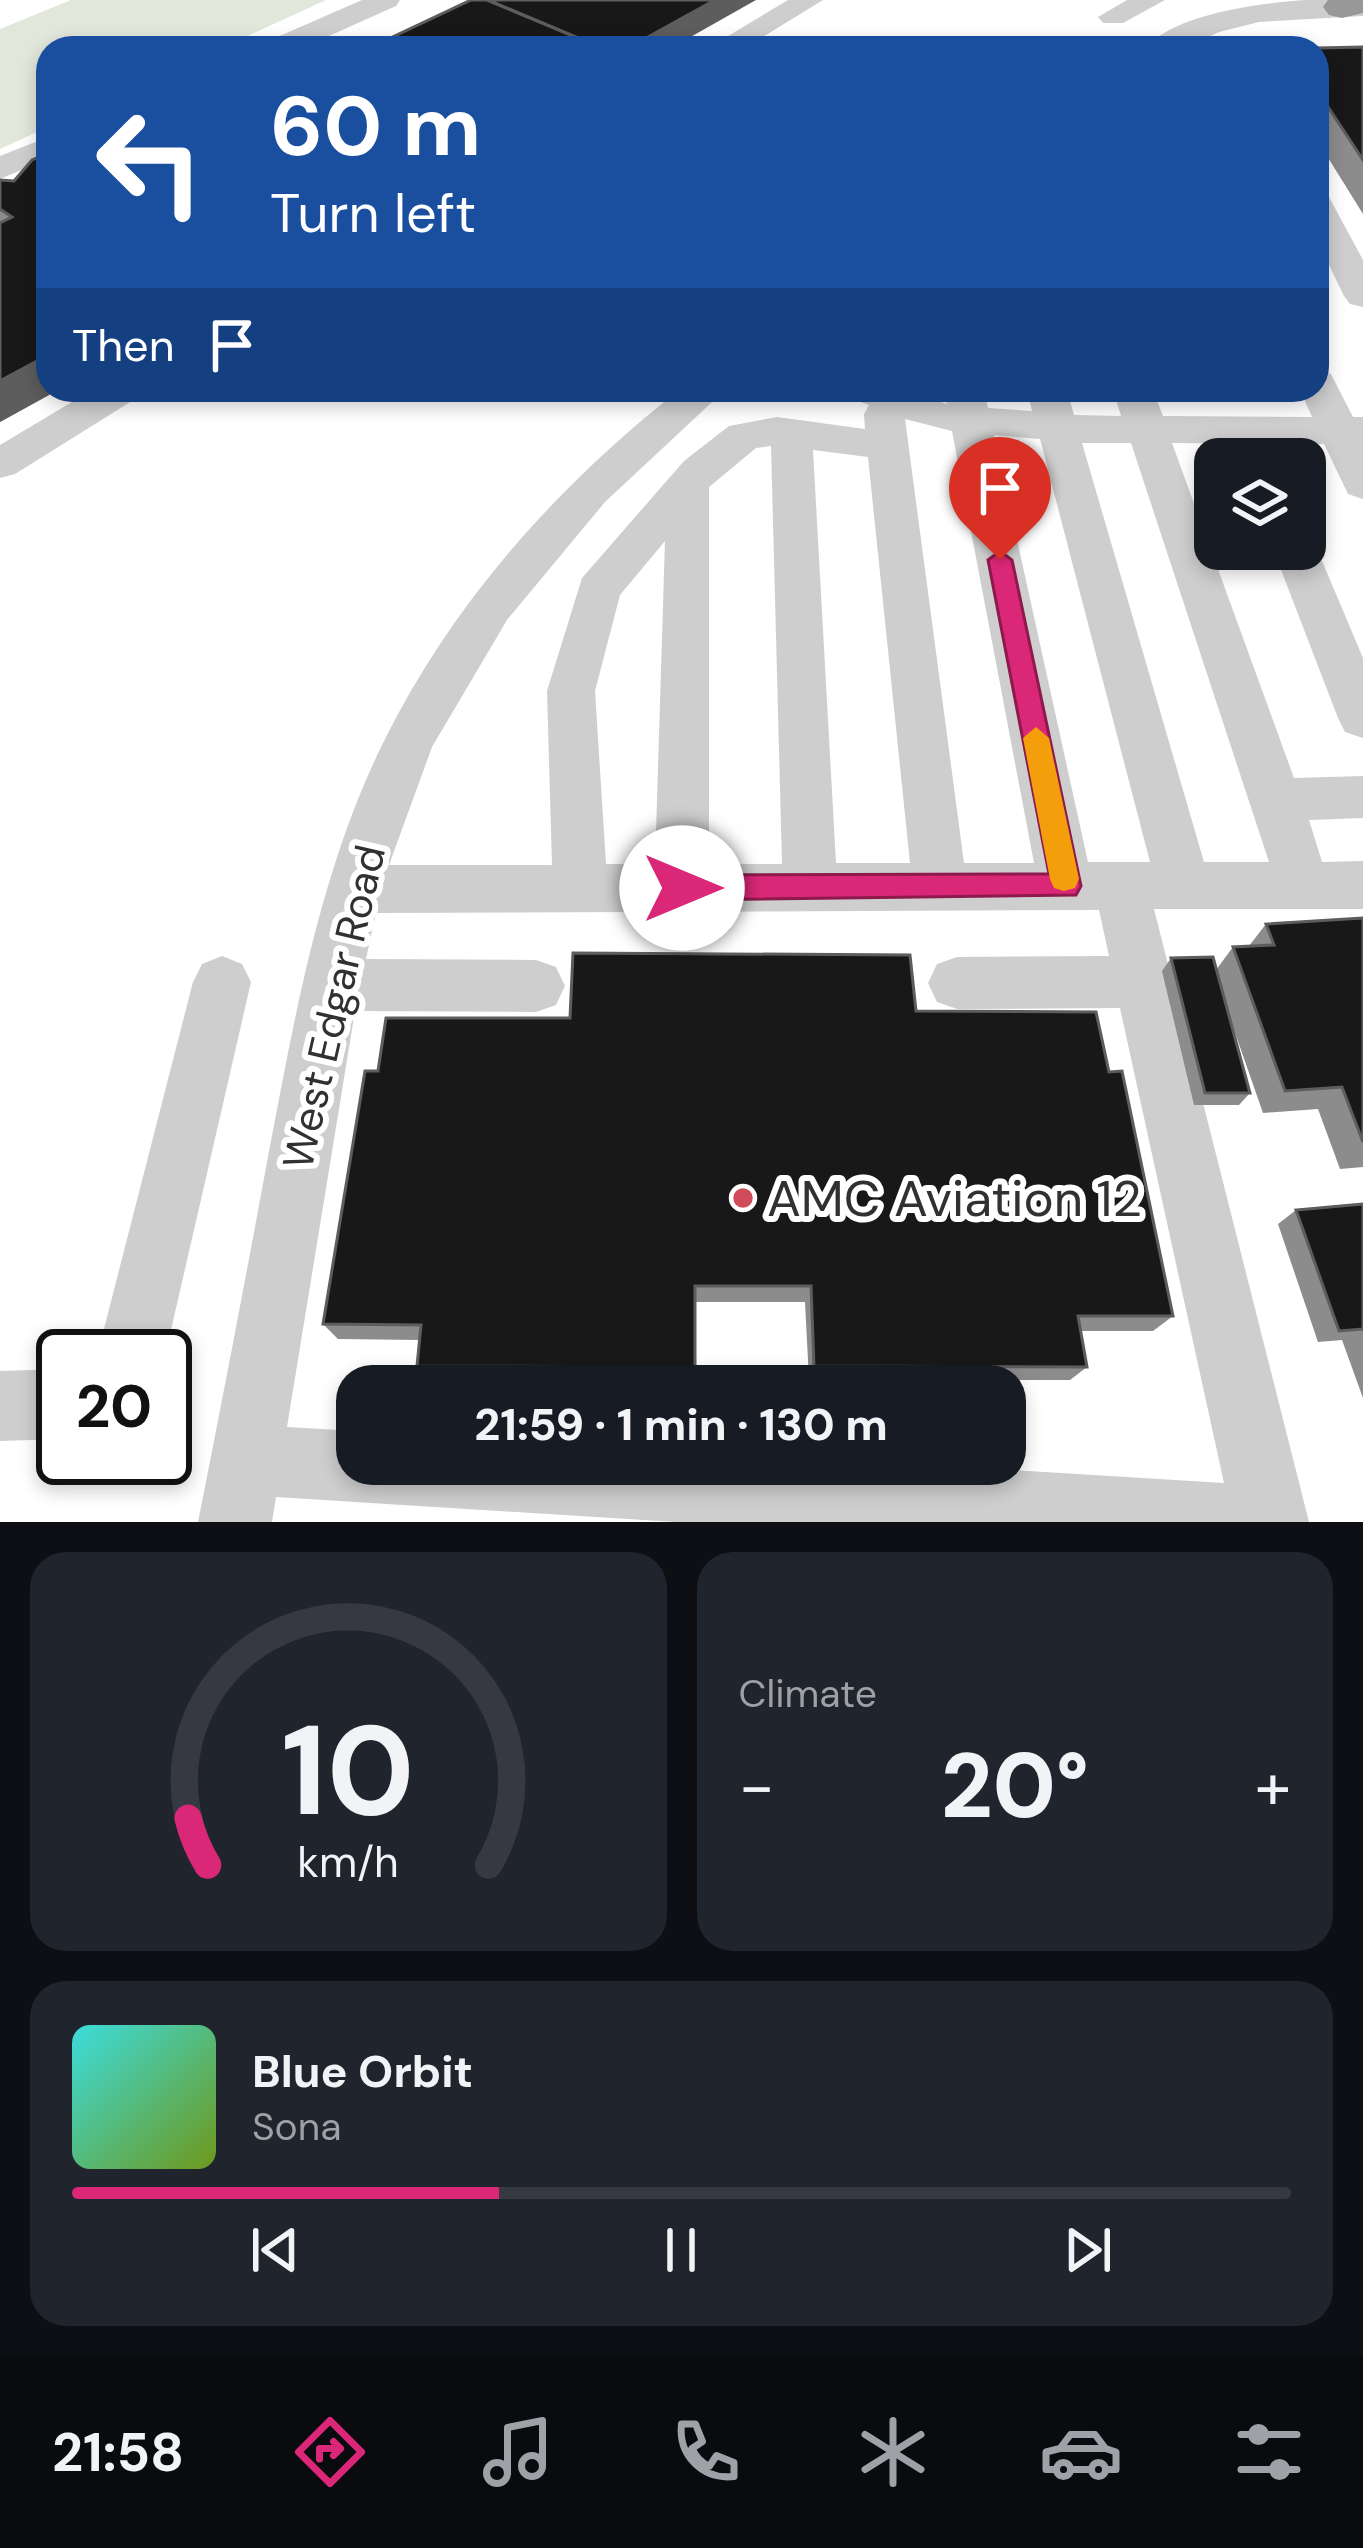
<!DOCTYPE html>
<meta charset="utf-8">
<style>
:root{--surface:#171b24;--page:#20242c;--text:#f1f3f6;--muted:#9ea1a6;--line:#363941;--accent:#db2777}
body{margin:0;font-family:"DM Sans",sans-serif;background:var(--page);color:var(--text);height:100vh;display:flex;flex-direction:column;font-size:45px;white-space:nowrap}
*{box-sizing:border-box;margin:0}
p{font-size:39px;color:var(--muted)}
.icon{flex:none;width:66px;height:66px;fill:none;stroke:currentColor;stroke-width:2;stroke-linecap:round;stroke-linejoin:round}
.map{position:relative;height:1522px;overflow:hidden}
.sheet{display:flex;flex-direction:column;gap:30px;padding:30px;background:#0d0f14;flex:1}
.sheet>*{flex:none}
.hud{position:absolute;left:36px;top:36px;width:1293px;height:366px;border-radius:36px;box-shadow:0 6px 18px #0003;background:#1a4fa0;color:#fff;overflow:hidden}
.fabs{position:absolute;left:1194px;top:438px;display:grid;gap:24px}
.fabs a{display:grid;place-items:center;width:132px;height:132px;border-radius:24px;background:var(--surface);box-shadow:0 6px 18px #0003;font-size:60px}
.speed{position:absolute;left:36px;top:1329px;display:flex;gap:24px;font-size:60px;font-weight:700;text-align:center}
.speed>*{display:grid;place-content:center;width:156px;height:156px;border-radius:50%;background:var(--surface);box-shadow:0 6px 18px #0003;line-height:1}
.speed .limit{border:6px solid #111;border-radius:18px;background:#fff;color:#111}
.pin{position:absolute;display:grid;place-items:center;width:102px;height:102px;color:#fff;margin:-123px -51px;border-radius:50% 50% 50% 0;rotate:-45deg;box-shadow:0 0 12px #0007}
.pin .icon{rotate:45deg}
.me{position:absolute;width:132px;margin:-66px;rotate:90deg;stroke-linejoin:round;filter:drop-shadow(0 0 9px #0008)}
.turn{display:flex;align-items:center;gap:42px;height:252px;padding:0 36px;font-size:54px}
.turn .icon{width:156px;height:156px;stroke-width:2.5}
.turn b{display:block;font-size:84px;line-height:102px}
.then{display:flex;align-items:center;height:114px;padding:0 36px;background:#0003;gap:24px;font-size:45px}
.big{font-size:90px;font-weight:800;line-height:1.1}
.sheet .widget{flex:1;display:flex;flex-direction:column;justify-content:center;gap:18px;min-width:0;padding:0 42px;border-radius:36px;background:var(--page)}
.sheet .dial{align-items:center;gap:0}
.dial svg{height:312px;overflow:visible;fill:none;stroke:var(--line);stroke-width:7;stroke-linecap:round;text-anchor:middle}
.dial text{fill:var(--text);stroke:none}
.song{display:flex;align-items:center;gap:36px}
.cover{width:144px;height:144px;border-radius:18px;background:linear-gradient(135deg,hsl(180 70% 55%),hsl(80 70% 35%))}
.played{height:12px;border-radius:6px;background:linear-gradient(90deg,var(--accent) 35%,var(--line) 35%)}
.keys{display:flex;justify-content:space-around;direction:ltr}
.heat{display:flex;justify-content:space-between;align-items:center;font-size:66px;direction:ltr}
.sheet .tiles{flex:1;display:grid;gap:30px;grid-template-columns:1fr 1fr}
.widget:last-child{grid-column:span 2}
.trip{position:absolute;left:336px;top:1365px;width:690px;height:120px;border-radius:36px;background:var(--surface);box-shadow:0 6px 18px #0003;font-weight:800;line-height:120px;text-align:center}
.dock{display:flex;height:192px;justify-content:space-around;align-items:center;background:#090b0e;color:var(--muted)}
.dock .icon{width:84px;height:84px}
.dock .selected{color:var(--accent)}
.dock b{font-size:54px;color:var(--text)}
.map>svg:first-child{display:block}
</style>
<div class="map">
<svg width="1363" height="1522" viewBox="0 0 1363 1522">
<rect width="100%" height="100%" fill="#fff"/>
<path fill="#e2e7dc" d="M71,0H326L221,48H48V127L0,149V29Z"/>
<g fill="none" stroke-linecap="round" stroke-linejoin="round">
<g fill="#cecece" fill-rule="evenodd">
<path d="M362,0H400L396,6L302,48H262L266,42Z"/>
<path d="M788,0H823L745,48H708Z"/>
<path d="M1127,0H1165L1123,23H1103L1098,17Z"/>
<path d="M1306,0H1363V16L1259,22L1219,32L1184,48H1146C1175,13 1263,3 1306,0Z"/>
<path d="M48,137V159L0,179V156Z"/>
<path d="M1317,194L1329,197L1363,260V307L1350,304L1344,296L1317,240Z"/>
<path d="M1317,370L1331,374L1353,417H1363V499L1348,494L1324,444L1172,443L1294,778L1363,776V818L1309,820L1322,862L1363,861V909H1154L1309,1522H676L276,1497L272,1522H198C223,1397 247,1271 270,1146C296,1010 321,869 383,743C452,603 557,486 679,390H725L605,502L507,620L432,747L389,865H552L547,691L582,578L684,461L729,426L777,417L865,429L864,414L869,405L852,399L846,390H906L947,404L944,390H984L988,408L1032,411L1027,390H1067L1074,415L1121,416L1113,390H1153L1163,416L1312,417L1300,390H1317ZM905,419L952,431L1034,863H964ZM994,435L1040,439L1150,862H1088ZM1082,443H1131L1269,862H1204ZM771,446L782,864H709V487L756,448ZM813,450L868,457L910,863H836ZM665,541L655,864H606L595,691L620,595ZM1099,910L1109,956L957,957L937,964L928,983L937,1002L957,1009L1120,1008L1224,1483L911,1464H357V1431L287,1427L355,1011L536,1012L556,1005L565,986L556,967L536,960L366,959L376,913Z"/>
<path d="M92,390H141L135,399L15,474L0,478V445Z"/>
<path d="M1305,536L1317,549L1363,658V738L1345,732L1338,718L1273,549H1305Z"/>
<path d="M222,956L242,964L251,982L165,1356H97L193,982L202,964Z"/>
<path d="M63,1369V1439L0,1441V1371Z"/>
</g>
<path fill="#989898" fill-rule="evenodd" d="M1328,0H1363V13L1342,18L1329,15L1323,7Z"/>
</g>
<g fill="#8c8c8c">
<path d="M1363,47V214L1317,140V48Z"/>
<path d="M0,180L14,181L48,390H58L0,422Z"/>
<path d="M1363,918V1167L1340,1169L1318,1109L1263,1113L1225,1004L1250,1093L1239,1105H1194L1162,971L1171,958L1216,970L1233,947L1249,946L1266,924Z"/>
<path d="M916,1011L1109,1072L1173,1316L1153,1331H1081L1087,1367L1070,1380H809L805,1302H695L694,1380H428L417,1366L420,1340L338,1339L323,1324L378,1071L570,1018Z"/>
<path d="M1363,1204V1398L1342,1340L1318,1342L1278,1224L1296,1210Z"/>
</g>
<g fill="#5d5d5d">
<path d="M715,0H756L671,48H628Z"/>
<path d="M48,355V390H58L0,422V381Z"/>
</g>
<g fill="#181818" stroke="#5d5d5d" stroke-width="3">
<path d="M471,0H487L602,48H323L342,39L386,40Z"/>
<path d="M488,0H715L628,48H602Z"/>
<path d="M1363,47V160L1317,90V48Z"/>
<path d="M48,153V355L0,381V223L12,217L0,209V180L14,181L32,160Z"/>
<path d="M1363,918V1142L1342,1087L1285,1091L1233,947L1274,945L1266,924Z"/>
<path d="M573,953L910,955L916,1011L1096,1012L1109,1072L1122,1071L1173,1316H1078L1087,1367L814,1366L811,1286H695V1367L417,1366L421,1325L323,1324L365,1071H378L386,1018H570Z"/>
<path d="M1213,957L1250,1093H1205L1171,958Z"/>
<path d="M1363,1204V1329L1339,1331L1296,1210Z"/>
</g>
<path fill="#db2777" stroke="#8e194d" stroke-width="3" d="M1000,551L1012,560L1081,886L1076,895L682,900L672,897L668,888L672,879L682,875L1049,874L988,560Z"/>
<path fill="#f59e0b" d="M1036,727L1049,738L1079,879L1075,888L1064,891L1054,888L1050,879L1023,738Z"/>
<circle fill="#d04c5a" stroke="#fff" stroke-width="4.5" cx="743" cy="1198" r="12"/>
<g text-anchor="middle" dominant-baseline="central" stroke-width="12" stroke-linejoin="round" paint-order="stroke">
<g font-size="42" fill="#313131" stroke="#fff">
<text transform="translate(334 1007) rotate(-77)">West Edgar Road</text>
</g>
<g font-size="51" fill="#313131" stroke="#fff" text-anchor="start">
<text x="767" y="1198">AMC Aviation 12</text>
</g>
</g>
</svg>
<div class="fabs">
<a><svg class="icon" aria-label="layers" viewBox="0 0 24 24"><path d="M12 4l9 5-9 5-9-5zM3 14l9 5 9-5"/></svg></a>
</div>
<div class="speed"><div class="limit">20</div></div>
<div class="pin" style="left:1000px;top:560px;background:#d93025"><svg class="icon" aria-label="arrive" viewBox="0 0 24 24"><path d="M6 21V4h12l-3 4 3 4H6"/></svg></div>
<svg class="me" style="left:682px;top:888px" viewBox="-20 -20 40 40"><circle r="19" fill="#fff"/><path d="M0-13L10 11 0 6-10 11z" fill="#db2777"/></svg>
<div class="trip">21:59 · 1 min · 130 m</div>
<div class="hud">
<div class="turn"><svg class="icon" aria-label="left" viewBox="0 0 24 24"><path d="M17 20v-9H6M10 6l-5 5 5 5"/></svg><div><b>60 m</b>Turn left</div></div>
<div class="then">Then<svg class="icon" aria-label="arrive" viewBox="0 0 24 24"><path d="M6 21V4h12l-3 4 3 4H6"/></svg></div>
</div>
</div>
<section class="sheet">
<div class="tiles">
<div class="widget dial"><svg viewBox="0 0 100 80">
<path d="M14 69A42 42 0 1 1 86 69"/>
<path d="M14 69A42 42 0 0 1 9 57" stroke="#db2777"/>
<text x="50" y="56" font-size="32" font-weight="700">10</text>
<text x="50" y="72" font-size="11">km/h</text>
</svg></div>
<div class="widget"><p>Climate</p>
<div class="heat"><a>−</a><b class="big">20°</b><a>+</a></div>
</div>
<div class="widget">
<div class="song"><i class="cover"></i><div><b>Blue Orbit</b><p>Sona</p></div></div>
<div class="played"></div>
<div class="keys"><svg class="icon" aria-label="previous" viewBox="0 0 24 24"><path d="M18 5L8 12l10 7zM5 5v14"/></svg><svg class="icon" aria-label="pause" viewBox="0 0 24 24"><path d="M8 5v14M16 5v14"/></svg><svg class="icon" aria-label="next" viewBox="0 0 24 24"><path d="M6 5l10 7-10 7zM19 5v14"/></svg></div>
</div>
</div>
</section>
<nav class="dock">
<b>21:58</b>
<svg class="icon selected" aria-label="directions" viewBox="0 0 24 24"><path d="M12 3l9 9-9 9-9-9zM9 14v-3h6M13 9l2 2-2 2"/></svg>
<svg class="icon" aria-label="music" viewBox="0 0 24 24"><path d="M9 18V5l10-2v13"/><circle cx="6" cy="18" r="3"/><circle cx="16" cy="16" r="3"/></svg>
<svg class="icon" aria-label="phone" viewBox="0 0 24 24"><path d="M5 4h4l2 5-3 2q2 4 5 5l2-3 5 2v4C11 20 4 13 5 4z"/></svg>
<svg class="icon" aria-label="climate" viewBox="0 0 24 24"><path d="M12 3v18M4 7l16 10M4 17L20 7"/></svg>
<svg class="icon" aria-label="car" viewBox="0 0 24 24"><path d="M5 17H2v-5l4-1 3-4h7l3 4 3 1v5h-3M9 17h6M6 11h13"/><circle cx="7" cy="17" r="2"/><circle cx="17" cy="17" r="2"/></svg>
<svg class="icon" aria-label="filters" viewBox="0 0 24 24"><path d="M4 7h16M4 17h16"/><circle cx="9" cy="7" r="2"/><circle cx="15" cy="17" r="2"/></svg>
</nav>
